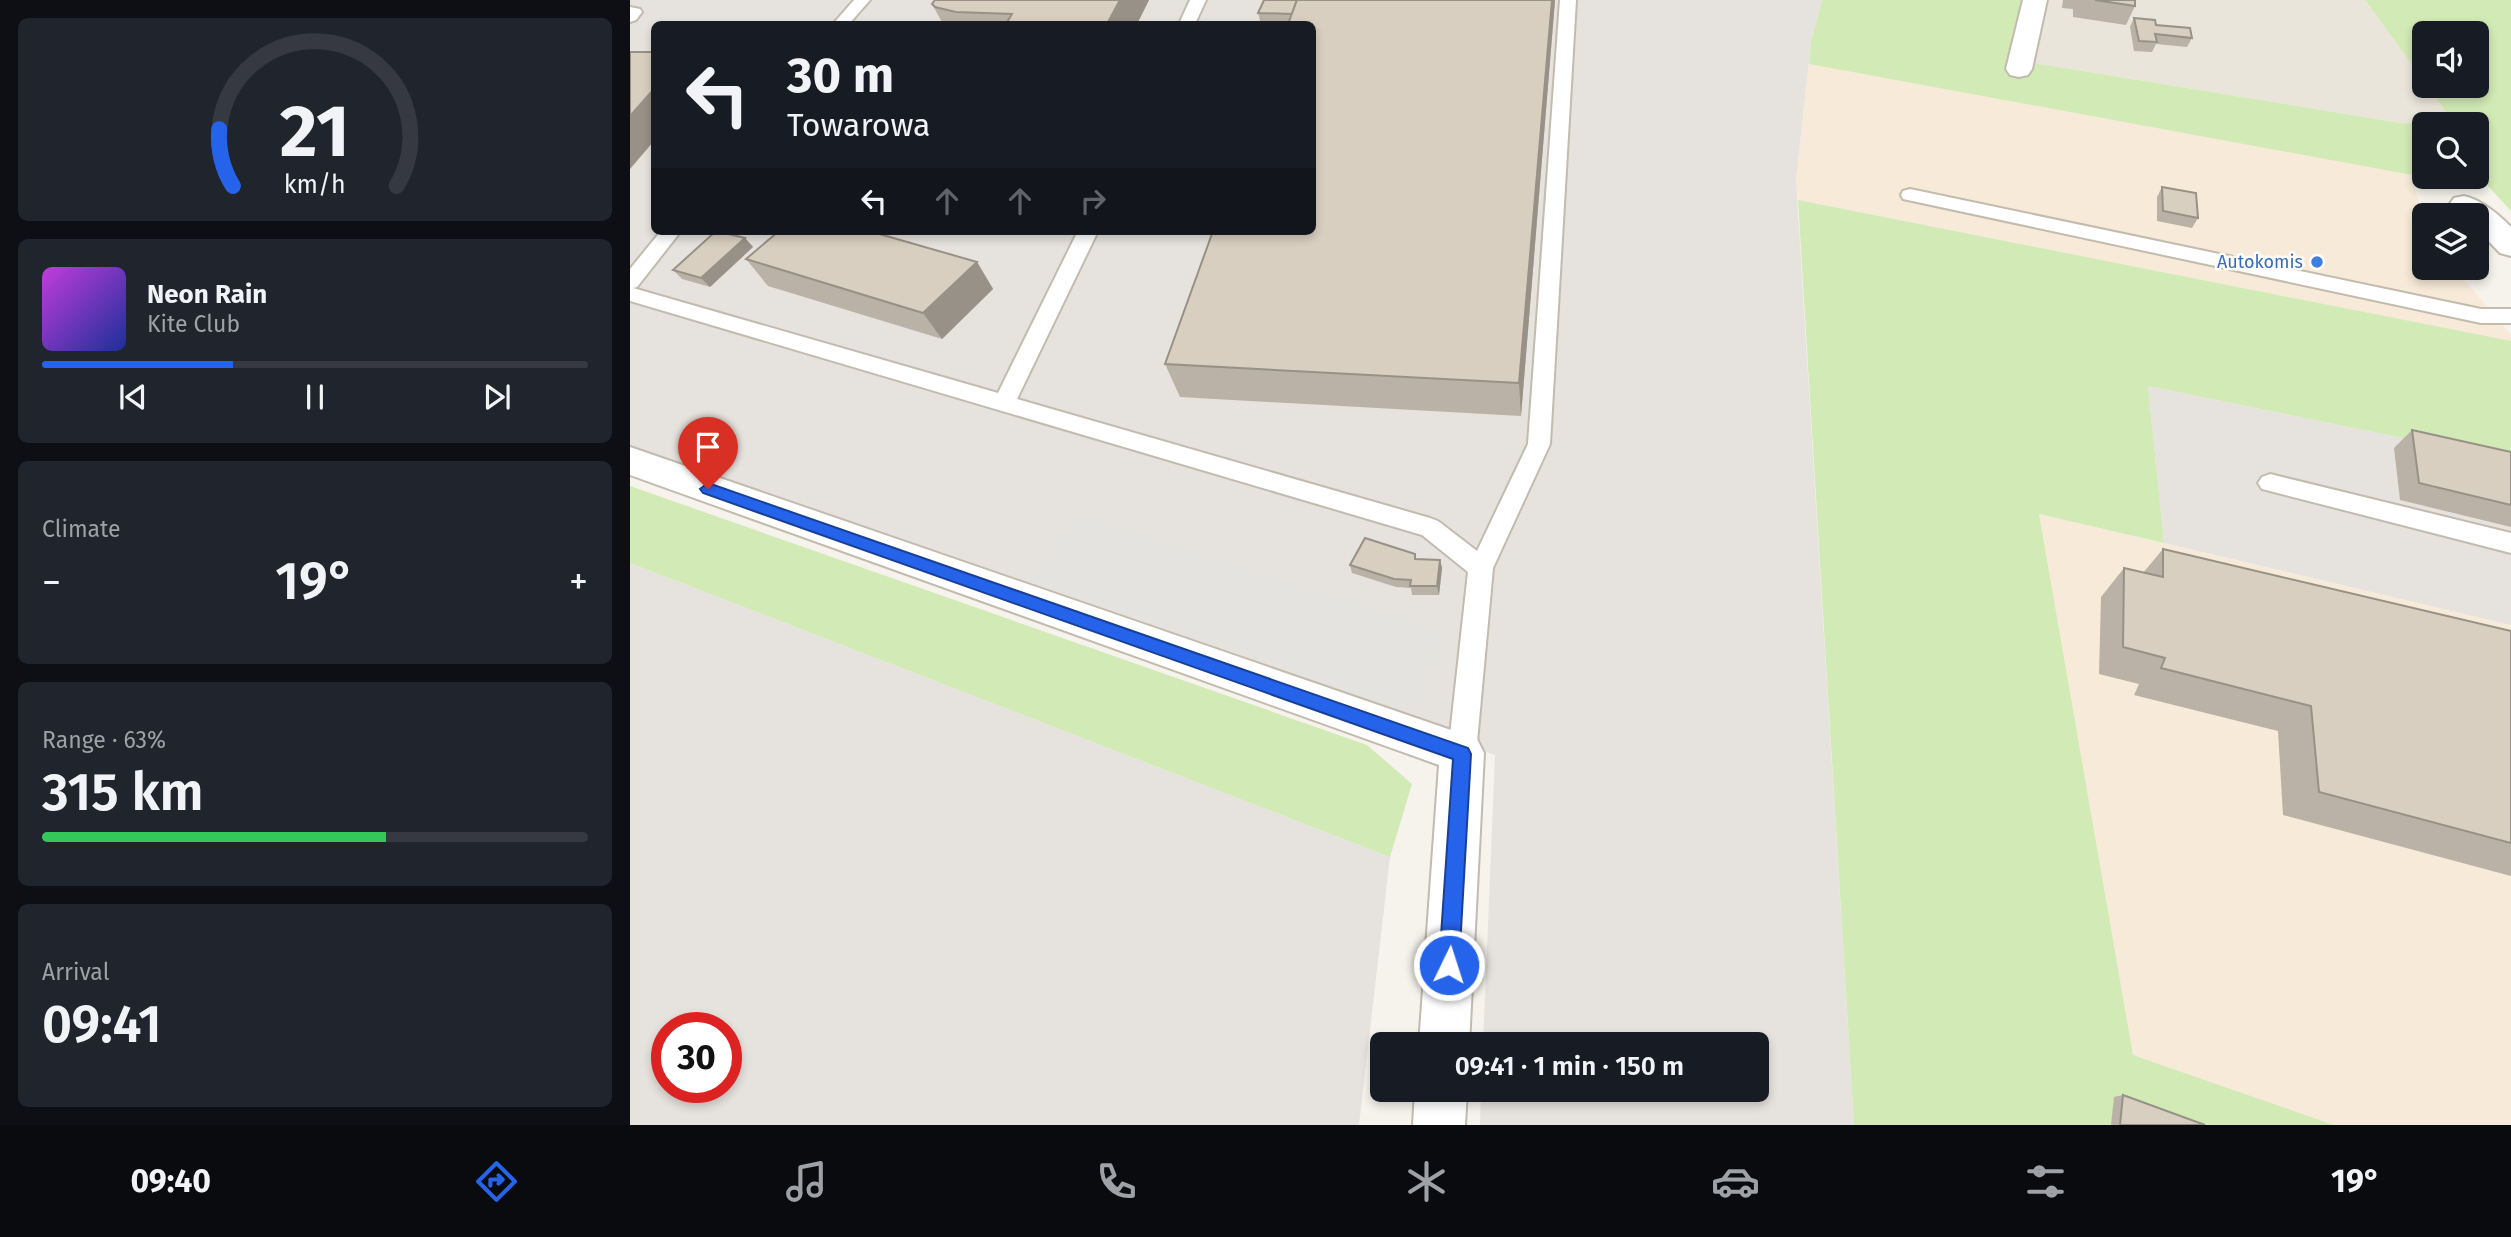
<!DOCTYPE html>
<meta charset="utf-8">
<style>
:root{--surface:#171b24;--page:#20242c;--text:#f1f3f6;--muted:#9ea1a6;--line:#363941;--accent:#2563eb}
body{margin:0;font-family:"Fira Sans",sans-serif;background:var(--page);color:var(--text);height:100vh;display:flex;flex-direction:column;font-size:26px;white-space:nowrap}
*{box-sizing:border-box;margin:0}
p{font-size:23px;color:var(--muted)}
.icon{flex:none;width:38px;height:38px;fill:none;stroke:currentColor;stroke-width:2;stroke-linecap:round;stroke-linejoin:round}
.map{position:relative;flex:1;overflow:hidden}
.side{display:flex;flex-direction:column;gap:18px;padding:18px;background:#0d0f14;width:630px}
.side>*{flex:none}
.guide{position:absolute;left:21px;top:21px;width:665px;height:214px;border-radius:10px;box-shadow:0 4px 10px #0003;background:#171b24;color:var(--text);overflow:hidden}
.buttons{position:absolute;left:1782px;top:21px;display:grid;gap:14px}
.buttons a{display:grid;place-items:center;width:77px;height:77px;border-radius:10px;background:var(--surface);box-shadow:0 4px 10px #0003;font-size:35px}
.speed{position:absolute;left:21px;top:1012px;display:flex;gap:14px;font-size:35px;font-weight:700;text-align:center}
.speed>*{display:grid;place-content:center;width:91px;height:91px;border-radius:50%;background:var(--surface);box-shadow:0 4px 10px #0003;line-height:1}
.speed .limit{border:10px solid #d22;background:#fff;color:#111}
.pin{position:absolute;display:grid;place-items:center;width:60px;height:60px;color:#fff;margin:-72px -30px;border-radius:50% 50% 50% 0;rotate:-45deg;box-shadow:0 0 7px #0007}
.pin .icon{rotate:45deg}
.me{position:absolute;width:77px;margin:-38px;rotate:4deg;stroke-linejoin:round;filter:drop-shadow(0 0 5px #0008)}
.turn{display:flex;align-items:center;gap:24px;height:147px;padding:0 21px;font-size:32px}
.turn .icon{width:91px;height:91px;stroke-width:2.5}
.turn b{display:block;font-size:49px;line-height:60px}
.lanes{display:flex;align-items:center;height:66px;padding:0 21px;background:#0003;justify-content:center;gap:35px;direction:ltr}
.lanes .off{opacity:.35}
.big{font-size:52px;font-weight:600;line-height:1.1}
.side .card{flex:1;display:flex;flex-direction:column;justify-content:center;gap:10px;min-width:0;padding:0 24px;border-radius:10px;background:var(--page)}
.side .dial{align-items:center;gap:0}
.dial svg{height:182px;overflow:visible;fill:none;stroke:var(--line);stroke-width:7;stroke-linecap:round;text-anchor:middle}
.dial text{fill:var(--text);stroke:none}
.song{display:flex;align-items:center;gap:21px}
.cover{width:84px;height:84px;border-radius:10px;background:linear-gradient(135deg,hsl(290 70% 55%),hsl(230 70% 35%))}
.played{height:7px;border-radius:4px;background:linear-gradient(90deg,var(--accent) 35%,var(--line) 35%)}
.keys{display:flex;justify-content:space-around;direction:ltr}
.heat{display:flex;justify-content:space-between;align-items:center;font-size:38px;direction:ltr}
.charge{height:10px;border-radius:5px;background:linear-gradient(90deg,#34c759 63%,var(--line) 0)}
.trip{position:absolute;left:740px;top:1032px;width:399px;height:70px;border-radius:10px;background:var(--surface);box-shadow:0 4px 10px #0003;font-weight:600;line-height:70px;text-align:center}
.tabs{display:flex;height:112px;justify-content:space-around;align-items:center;background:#090b0e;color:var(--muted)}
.tabs .icon{width:49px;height:49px}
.tabs .selected{color:var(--accent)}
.tabs b{font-size:32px;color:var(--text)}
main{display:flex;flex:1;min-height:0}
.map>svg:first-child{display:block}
</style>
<main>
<section class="side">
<div class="card dial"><svg viewBox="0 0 100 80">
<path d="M14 69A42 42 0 1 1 86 69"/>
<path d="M14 69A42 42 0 0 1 8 44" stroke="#2563eb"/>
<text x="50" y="56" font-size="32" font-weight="700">21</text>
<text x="50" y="72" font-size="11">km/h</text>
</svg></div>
<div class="card">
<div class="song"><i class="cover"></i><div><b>Neon Rain</b><p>Kite Club</p></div></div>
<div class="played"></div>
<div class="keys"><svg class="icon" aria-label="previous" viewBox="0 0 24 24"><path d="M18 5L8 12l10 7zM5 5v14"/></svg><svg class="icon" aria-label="pause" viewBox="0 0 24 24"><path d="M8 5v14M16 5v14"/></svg><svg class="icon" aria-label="next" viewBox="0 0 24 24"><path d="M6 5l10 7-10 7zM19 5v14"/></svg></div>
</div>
<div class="card"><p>Climate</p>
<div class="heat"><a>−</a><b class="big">19°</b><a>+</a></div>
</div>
<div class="card"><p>Range · 63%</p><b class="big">315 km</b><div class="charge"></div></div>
<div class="card"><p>Arrival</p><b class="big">09:41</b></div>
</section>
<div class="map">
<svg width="1881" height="1125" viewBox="0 0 1881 1125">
<rect width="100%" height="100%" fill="#f6f3ec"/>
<path fill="#eae5da" d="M1392,0H1735L1794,81V86H1797L1825,124L1771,123L1379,59Z"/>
<g fill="#f7ead8">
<path d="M1179,64L1782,175L1794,228V268H1824L1881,335V341L1168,200L1166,180Z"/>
<path d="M1409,514L1881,625V1125H1704L1503,1055Z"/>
</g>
<g fill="#e6e2dd" fill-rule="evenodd">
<path d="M0,0H1192L1181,42L1166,180L1224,1125H850L851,1090H1127V1045H853L865,755L0,450ZM24,24H682V231H24Z"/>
<path d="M1518,386L1881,460V625L1534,543Z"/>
<path d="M0,563L760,857L729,1125H0ZM37,1027H96V1087H37Z"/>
</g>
<g fill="#d2eab5">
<path d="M1192,0H1392L1379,59L1771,123L1808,124H1794V177H1846V124H1825L1797,86H1846V33H1794V81L1735,0H1881V211L1857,185L1782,175L1179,64L1181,42Z"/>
<path d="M1168,200L1881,341V460L1518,386L1534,543L1409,514L1503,1055L1704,1125H1224Z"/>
<path d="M0,486L737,745L782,784L760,857L0,563Z"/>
</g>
<path fill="#e5e3e0" d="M448,514L809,630L800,703L774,711L397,579Z"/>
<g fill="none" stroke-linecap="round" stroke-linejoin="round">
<defs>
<g id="service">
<path d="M224,0H240L219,24H203Z"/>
<path d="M560,0H576L565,24H549Z"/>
<path d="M930,0H946L920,444L863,568L846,753L842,762L832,766L822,762L818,753L838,572L792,535L0,301V269L31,231H51L7,287L3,288L368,393L448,231H468L387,399L800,518L808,521L847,551L898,444Z"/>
<path d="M0,7L10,9L12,12L6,20L0,22Z"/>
<path d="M1280,189L1851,309H1881V323H1851L1273,199L1271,195L1273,191Z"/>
<path d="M1640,474L1881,533V553L1632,489L1628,483L1632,477Z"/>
</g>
<g id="minor">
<path d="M1393,0H1417L1402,69L1398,75L1389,77L1380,75L1376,69Z"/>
<path d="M1834,196C1852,200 1868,214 1881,227V256L1870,253L1846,228V215C1833,215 1827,216 1819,205L1824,198Z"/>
<path d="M0,447L847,739L854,753L839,1045H789L809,765L0,475Z"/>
<path d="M785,1090H837L835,1125H783Z"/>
</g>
</defs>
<use href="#service" stroke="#c2bbae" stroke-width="4"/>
<use href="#minor" stroke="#c2bbae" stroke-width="4"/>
<use href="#service" fill="#fff" fill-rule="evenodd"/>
<use href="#minor" fill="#fff" fill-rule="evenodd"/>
</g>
<g fill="#bab2a6">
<path d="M305,0H519L507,24H313L302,4Z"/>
<path d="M925,0L891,416L550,397L535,364L682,24H631L628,13Z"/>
<path d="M1433,0H1505V6L1496,25L1443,17V9L1432,8Z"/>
<path d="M1504,18L1526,25L1562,38L1557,47L1526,44L1522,52L1504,51L1500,27Z"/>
<path d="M1532,187L1568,218L1562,228L1527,221V197Z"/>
<path d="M349,231H374L373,233L350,232Z"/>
<path d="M115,238L123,247L80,287L52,279L43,270Z"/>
<path d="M116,259L347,262L363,289L312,339L138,286Z"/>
<path d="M1782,430L1881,452V527L1770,500L1764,448Z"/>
<path d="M1533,549L1881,631V876L1653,815L1648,731L1504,695L1509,684L1469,674L1471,597L1494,568L1513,573Z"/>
<path d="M786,559L810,560L812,568L809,595H782L781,588L766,587L722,573L720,565Z"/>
<path d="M1493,1095L1575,1125H1481L1484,1097Z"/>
</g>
<g fill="#979187">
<path d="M490,0H519L507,24H477Z"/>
<path d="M922,0H925L891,416L889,383Z"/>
<path d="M24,89V141L0,169V116Z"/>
<path d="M115,238L123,247L80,287L71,278Z"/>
<path d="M347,262L363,289L312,339L293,313Z"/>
<path d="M810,560L812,568L809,595L807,586Z"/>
</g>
<g fill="#d8cfc1" stroke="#979187" stroke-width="2">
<path d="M305,0H490L477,24H376L382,14L326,12L305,7L302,4Z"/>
<path d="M634,0H667L662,14L628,13Z"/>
<path d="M667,0H922L889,383L535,364L583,231H682V24H658Z"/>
<path d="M1465,0H1505V6Z"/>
<path d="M1504,18L1525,20L1526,25L1560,28L1562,38L1525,34L1527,42L1509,41Z"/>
<path d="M0,52H24V89L0,116Z"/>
<path d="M1532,187L1566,193L1568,218L1533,211Z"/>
<path d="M86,231L115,238L71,278L43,270Z"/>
<path d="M149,231H239L347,262L293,313L116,259Z"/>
<path d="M1782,430L1881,452V505L1789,483Z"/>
<path d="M735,538L785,554V559L810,560L807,586H780L781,580L764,579L720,565Z"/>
<path d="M1533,549L1881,631V843L1689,792L1681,706L1531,668L1535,658L1493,647L1494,568L1533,577Z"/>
<path d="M1493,1095L1575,1125H1490Z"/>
</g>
<path fill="#2563eb" stroke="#184099" stroke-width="2" d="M78,483L838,748L841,754L829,965L826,972L819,975L812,972L809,965L823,759L73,493L70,489Z"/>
<circle fill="#3f7fe0" stroke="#fff" stroke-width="2.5" cx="1687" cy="262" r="7"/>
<g text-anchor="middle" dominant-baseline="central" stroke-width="5" stroke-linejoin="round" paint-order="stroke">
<g font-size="18" fill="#366cbe" stroke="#fff" text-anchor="end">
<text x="1673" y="262">Autokomis</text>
</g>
</g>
</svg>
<div class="buttons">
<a><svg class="icon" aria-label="sound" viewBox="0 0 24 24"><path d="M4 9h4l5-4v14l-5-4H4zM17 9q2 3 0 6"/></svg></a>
<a><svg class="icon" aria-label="search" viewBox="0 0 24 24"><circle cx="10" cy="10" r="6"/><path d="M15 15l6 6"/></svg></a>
<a><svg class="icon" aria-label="layers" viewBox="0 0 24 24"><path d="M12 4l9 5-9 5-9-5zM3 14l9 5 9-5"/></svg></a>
</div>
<div class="speed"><div class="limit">30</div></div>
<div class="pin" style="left:78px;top:489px;background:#d93025"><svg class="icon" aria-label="arrive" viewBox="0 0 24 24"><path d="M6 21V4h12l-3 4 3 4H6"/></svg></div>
<svg class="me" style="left:819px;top:965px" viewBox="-20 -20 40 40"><circle r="17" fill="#2563eb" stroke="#fff" stroke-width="3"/><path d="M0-11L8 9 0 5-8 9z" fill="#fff"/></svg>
<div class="trip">09:41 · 1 min · 150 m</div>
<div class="guide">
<div class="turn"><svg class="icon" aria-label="left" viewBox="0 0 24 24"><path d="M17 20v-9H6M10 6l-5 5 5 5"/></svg><div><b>30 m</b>Towarowa</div></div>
<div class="lanes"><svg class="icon" aria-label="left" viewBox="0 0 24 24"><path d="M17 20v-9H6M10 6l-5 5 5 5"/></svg><svg class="icon off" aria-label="ahead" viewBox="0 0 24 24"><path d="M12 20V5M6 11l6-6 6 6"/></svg><svg class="icon off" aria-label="ahead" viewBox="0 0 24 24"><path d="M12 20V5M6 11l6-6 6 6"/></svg><svg class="icon off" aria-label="right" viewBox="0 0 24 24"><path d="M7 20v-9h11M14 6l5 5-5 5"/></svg></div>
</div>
</div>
</main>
<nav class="tabs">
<b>09:40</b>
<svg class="icon selected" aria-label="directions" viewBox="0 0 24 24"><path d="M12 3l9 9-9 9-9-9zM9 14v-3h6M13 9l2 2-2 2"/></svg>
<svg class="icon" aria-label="music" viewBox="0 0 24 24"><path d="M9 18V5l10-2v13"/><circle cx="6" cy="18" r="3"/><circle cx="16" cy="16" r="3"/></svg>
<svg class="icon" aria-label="phone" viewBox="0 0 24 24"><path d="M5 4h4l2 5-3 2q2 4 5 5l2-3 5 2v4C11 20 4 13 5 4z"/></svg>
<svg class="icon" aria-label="climate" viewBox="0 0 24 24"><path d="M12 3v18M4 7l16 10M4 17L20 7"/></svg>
<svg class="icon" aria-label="car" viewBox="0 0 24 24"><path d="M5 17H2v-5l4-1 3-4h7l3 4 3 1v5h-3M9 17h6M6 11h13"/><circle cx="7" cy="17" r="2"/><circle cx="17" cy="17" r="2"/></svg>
<svg class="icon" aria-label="filters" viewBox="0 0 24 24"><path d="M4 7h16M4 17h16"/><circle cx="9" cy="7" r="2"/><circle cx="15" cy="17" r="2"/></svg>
<b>19°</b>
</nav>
